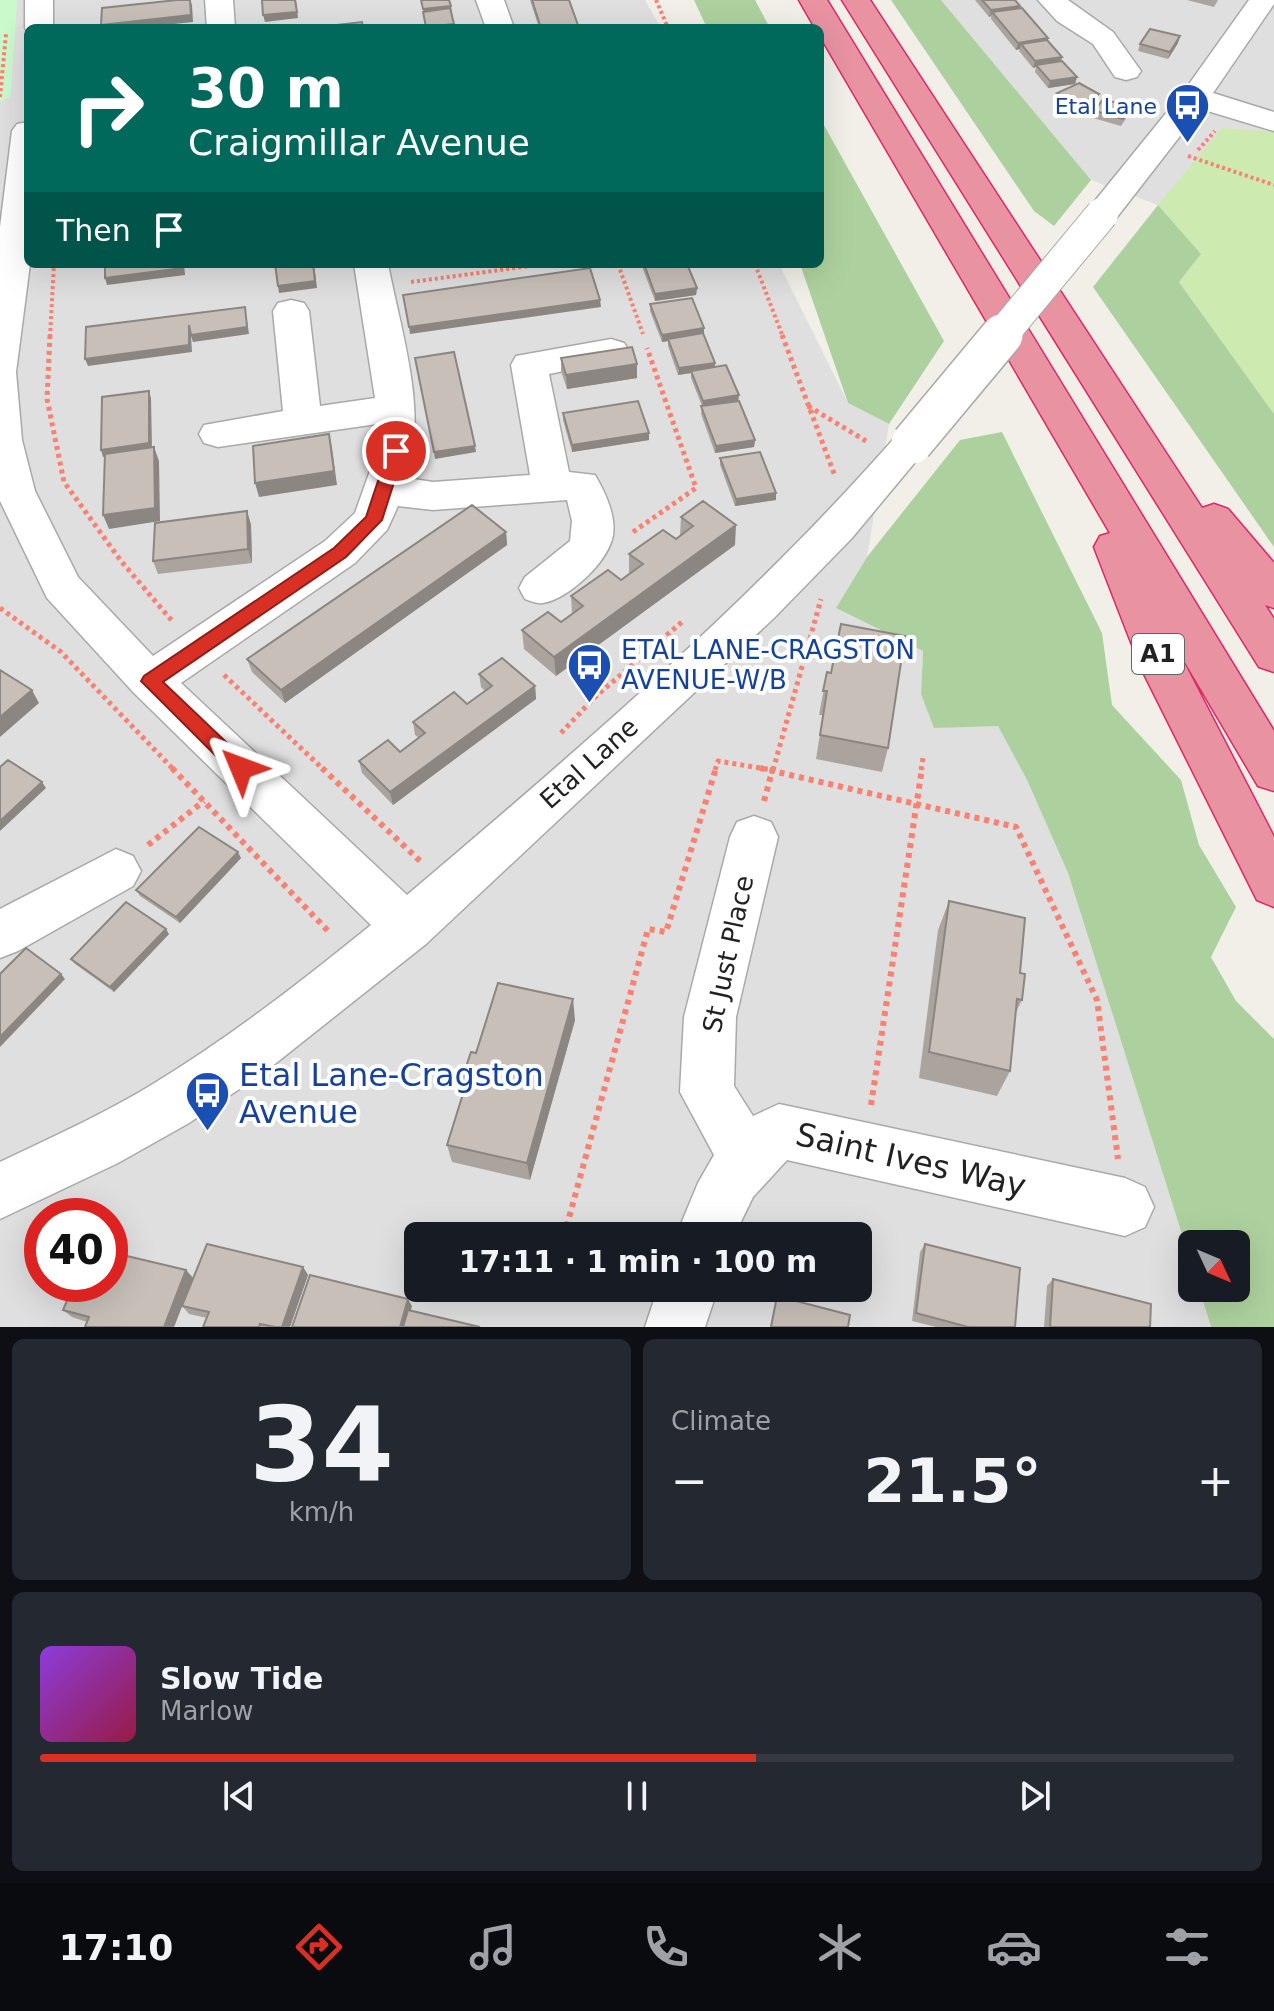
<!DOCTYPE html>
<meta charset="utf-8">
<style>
:root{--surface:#171b24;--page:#242831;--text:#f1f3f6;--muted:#9ea1a6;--line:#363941;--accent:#d93025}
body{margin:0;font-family:"DejaVu Sans",sans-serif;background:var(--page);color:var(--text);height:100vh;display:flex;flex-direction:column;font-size:30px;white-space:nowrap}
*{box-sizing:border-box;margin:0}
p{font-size:26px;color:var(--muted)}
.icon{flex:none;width:44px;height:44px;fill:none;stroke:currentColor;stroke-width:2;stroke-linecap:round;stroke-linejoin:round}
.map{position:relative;height:1327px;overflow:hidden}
.details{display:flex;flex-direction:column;gap:12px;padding:12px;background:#0d0f14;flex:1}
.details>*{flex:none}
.top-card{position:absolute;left:24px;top:24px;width:800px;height:244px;border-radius:12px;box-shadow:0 8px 32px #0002;background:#00695c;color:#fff;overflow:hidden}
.needle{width:52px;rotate:134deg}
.buttons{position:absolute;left:1178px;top:1230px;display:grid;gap:16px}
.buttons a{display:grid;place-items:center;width:72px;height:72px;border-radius:12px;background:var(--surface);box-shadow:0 8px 32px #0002;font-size:40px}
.speed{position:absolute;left:24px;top:1198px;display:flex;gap:16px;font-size:40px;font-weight:700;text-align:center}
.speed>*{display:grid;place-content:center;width:104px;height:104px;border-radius:50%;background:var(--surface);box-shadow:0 8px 32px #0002;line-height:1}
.speed .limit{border:12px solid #d22;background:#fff;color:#111}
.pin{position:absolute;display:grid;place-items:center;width:68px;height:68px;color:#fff;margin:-34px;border:4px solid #fff;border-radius:50%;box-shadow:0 2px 8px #0007}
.me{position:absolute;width:88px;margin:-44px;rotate:314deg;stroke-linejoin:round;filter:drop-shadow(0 0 6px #0008)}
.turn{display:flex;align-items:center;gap:28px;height:168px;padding:0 32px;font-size:36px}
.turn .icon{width:104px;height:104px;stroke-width:2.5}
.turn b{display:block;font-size:56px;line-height:68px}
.then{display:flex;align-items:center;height:76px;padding:0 32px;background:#0003;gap:16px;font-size:30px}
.big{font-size:60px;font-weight:700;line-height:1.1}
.details .widget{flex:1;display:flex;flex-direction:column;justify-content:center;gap:12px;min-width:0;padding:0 28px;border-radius:12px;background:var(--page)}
.details .dial{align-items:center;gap:0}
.dial b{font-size:104px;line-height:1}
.song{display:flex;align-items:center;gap:24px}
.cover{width:96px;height:96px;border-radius:12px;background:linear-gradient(135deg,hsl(270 70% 55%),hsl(340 70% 35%))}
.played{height:8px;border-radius:4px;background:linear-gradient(90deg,var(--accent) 60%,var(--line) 60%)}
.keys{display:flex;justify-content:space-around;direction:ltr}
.heat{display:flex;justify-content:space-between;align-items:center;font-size:44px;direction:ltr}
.details .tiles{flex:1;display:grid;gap:12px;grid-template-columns:1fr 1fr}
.widget:last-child{grid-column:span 2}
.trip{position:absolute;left:404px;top:1222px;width:468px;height:80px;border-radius:12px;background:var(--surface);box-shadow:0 8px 32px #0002;font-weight:700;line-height:80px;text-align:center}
.tab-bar{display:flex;height:128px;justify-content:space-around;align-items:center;background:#090b0e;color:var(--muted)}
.tab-bar .icon{width:56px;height:56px}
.tab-bar .on{color:var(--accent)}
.tab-bar b{font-size:36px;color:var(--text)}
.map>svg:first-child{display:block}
</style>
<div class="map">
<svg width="1274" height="1327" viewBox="0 0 1274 1327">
<rect width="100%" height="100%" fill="#f2efe9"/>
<g fill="#e0dfdf" fill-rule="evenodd">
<path d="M17,0H645L661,28H28V264H779L848,403L889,424L867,557L836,608L923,651L921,694L973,724L998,726L1027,780L1068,873L1192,1266V1288H1199L1211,1327H0V102L10,96ZM42,1216H110V1284H42ZM418,1236H858V1288H418Z"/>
<path d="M941,0H1274V414L1201,254L1158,205L1091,180Z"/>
</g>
<path fill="#cdebb0" d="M1222,128L1274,132V414L1179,282L1201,254L1158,205Z"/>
<g fill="#add19e">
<path d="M694,0H755L770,28H707Z"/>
<path d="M891,0H941L1091,180L1054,226L1034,211Z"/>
<path d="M820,118L944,341L889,424L848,403L800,264H820Z"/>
<path d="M1158,205L1201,254L1179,282L1274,414V547L1093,287Z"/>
<path d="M1002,432L1102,633L1112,705L1181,780L1199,845L1236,907L1211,957L1236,1001L1274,1039V1327H1211L1199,1288H1236V1244H1192V1266L1068,873L1027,780L998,726L934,728L921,694L923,651L836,608L867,557L960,440Z"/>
</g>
<path fill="#c8facc" d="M0,0H17L10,96L0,102Z"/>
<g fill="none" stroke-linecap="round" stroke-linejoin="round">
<defs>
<g id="minor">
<path d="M25,0H53V28H28V33L25,28Z"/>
<path d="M205,0H233L235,28H207Z"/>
<path d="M476,0H504L514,28H486Z"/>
<path d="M1038,0H1068L1113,32L1141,71L1137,77L1126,80L1115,77L1093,44L1057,21Z"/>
<path d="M1249,0H1274V4L1213,93L1274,112V131L1201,109L1114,221L1102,224L1090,221L1085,214L1090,207L1184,91Z"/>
<path d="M28,122L30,264L16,372L22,440L35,491L78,577L153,656L325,541L355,513L377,451V424L218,447L204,443L199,434L204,425L283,411L273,311L278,303L291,300L304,303L309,311L320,406L375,398L354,264H388C401,332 428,411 407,478L433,482L530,475L511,365L516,356L611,339L624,343L629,351L624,359L549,374L569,472L595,475C605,492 616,515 613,535C609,561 569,599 543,603C537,604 531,601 525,599L519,588L525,577L570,541L572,521L567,500L433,510L398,506L387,530L355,563L181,683L407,895C578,750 751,602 898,434L912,430L926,434L931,443L852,538L774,618L426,944L266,1071L189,1123L118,1163L0,1219V1162C52,1137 104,1114 153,1084C230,1037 301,982 371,925L134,693L47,598L0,501V227L12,131L17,124Z"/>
<path d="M754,816L771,822L778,837L736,1017L734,1086L753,1116L779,1104L1125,1178L1145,1187L1154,1207L1145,1227L1125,1236L787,1160L753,1197L734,1236H676L698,1183L714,1155L680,1092L684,1017L730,837L737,822Z"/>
<path d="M116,849L133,856L141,871L133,886L18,951L0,958V909Z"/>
<path d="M658,1288H718L705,1327H645Z"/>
</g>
<g id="highway">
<path d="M799,0H827L1274,731V791L1258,786L1176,647L1274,837V907L1257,900L1141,668L1094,547L1100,536L1110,533L820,36V28H815Z"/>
<path d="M842,0H870L1202,508L1214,504L1228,509L1274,563V608L1265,605L1274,619V672L1259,667Z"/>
</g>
</defs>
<use href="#minor" stroke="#a9a9a9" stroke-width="3"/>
<use href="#highway" stroke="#dc2a67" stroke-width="3"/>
<g stroke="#fa8072" stroke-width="4" stroke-dasharray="3 3" stroke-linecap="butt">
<path d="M656,0L668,28"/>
<path d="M0,97L6,34"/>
<path d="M1198,150L1215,131"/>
<path d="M1188,156L1274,185"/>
<path d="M618,264L643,334"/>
<path d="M755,264L783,337"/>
<path d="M411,282L545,264"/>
<path d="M50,337L54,264"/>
</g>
<g stroke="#fa8072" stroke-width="5" stroke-dasharray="4 4" stroke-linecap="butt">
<path d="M50,335L47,399L64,482L121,561L173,622"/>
<path d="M782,335L835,476"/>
<path d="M808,406L866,441"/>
<path d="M633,532L696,488L647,348"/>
<path d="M0,608L61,652L174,770"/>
<path d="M224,675L324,770"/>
<path d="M561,733L594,698L683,621"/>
<path d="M715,770L718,761L772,770"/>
<path d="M773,770L821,599"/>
<path d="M921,770L923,758"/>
</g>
<g stroke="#fa8072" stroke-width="6" stroke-dasharray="5 5" stroke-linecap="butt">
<path d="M172,768L330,933"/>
<path d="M322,768L420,861"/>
<path d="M760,768L1016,827L1097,1000L1118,1159"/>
<path d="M764,801L773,768"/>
<path d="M148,845L204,801"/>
<path d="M871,1105L922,768"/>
<path d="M564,1236L648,929L666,932L716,768"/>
</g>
<use href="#minor" fill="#fff" fill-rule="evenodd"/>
<use href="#highway" fill="#e892a2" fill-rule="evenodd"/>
<defs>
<path id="minor-bridge-far1" d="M1000,337L1102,214"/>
<path id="minor-bridge" d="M912,443L1002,335"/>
</defs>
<use href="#minor-bridge-far1" stroke="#a9a9a9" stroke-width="34" stroke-linecap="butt"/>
<use href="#minor-bridge" stroke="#a9a9a9" stroke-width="44" stroke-linecap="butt"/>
<use href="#minor-bridge-far1" stroke="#fff" stroke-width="32"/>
<use href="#minor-bridge" stroke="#fff" stroke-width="41"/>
</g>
<g fill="#aba49e">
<path d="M530,0H569L579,28H539Z"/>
<path d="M975,0H1015L1020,8L1062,57L1061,61L1077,77L1075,84L1048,88L1035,72L1036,67L1033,68L1019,51L1020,49L1016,50L991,19V16L989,17Z"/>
<path d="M1187,0H1218L1214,7Z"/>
<path d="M1178,43L1168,59L1138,51L1140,44Z"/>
<path d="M1057,93L1099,94L1097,101L1075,112L1055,100Z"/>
<path d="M1095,111L1129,114L1121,126L1093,118Z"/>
<path d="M641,264H687L697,288L696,295L655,301Z"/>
<path d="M650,304L704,335L715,367L739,395L738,401L755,440L754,447L715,453L701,414L702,406L691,378V373L678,375L668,346V341L662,342L650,311Z"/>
<path d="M561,358L637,378L567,389L561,371Z"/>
<path d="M563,413L649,440L572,452L563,420Z"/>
<path d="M720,458L776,500L735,506L720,465Z"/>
<path d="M247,511L251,525L252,563L158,574L153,561Z"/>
<path d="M681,517L735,545L556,676L524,649L522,630L561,622L572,614L571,596L621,580L629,574V554L676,539L680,536Z"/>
<path d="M506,532L507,545L285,703L252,672L247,659Z"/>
<path d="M827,672L888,748L882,772L816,759L823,715H819Z"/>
<path d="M479,674L535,686L536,699L393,805L362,773L359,761L400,752L419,738L415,735L413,722L467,704L485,691L481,687Z"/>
<path d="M241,858L180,923L140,896L136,890Z"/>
<path d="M949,901L1020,973L1022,1000L1015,1014L1010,1071L997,1096L919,1078L938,930Z"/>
<path d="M169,934L114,992L75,964L71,959Z"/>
<path d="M575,1020L530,1180L452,1162L447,1145L464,1090L462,1079L476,1053Z"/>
<path d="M925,1244L1015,1327H936L912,1321L920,1252Z"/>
<path d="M303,1267L308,1275L290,1327H203L207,1318L189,1314L182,1306Z"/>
<path d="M186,1270L193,1278L174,1327H85L87,1322L72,1317L63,1310Z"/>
<path d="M1053,1279L1150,1327H1044L1047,1286Z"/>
</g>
<g fill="#8b8681">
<path d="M190,0L192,5L193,22L137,28H102L101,25Z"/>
<path d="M296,0L298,18L265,22L263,15Z"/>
<path d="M451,6L452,13L424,16L423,9Z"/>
<path d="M1020,6L1019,12H992L991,16L989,17L991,10Z"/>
<path d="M454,24V28H427L426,27Z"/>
<path d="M1180,36L1178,43L1168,59L1170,52Z"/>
<path d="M1048,38L1046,45L1021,44L1020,49L1016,50L1018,43Z"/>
<path d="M1062,57L1060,64L1036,65V67L1033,68L1035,61Z"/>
<path d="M1077,77L1075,84L1048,88L1050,81Z"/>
<path d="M1099,94L1097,101L1075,112L1077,105Z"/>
<path d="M182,264H184L185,275L107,285L105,278Z"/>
<path d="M314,264L317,288L279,293L278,286Z"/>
<path d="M697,288L696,295L655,301V294Z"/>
<path d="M600,300L601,307L410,334L409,327Z"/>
<path d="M245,307L249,334L193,342L191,336L192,352L88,366L85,359Z"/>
<path d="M704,328V335L662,342V335Z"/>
<path d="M715,363V370L691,371V373L678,375L679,368Z"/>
<path d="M637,364V378L567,389L566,375Z"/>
<path d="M149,391L151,398L152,450L103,457L101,450Z"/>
<path d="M739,395L738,402L702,408L703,401Z"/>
<path d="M649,433V440L572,452V445Z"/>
<path d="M329,434L332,448L337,485L259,497L255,483Z"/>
<path d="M755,440L754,447L715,453L716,446Z"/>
<path d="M475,446L476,452L435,459L434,452Z"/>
<path d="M154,447L159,461L160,521L109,529L103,515Z"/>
<path d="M776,493V500L735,506L736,499Z"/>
<path d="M247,511L251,525L252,563L248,549Z"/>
<path d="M736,525L735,545L556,676L554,657Z"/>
<path d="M506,532L507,545L285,703L281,690Z"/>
<path d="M535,686L536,699L393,805L390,792Z"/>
<path d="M32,690L39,703L0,737V717Z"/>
<path d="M42,782L46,788L0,831V821Z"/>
<path d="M238,852L241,858L180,923L176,917Z"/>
<path d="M166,929L169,934L114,992L110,987Z"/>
<path d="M61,974L65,979L0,1047V1037Z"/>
<path d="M573,999L575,1020L530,1180L527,1163Z"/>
<path d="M303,1267L308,1275L290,1327H282Z"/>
<path d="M186,1270L193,1278L174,1327H164Z"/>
<path d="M408,1299L412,1306L406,1327H400Z"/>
</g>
<g fill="#c7bfb8" stroke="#8b8681" stroke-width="2">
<path d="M177,0H190L191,15L101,25L102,8Z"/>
<path d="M262,0H295L297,12L263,15Z"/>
<path d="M421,0H449L451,6L423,9Z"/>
<path d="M532,0H569L579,28H541Z"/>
<path d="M982,0H1015L1020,6L991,10Z"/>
<path d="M450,8L454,24L426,27L423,12Z"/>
<path d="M1022,8L1048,38L1018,43L992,12Z"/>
<path d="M362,22L363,28H310Z"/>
<path d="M1150,29L1180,36L1170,52L1140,44Z"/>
<path d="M1047,40L1062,57L1035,61L1021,44Z"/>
<path d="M1062,61L1077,77L1050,81L1036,65Z"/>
<path d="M1079,83L1099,94L1077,105L1057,93Z"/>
<path d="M1103,99L1131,107L1123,119L1095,111Z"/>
<path d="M105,264H182L183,268L105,278Z"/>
<path d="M275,264H313L315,281L278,286Z"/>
<path d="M644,264H687L697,288L655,294Z"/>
<path d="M590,268L600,300L409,327L403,295Z"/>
<path d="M692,298L704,328L662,335L650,304Z"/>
<path d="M245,307L247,327L191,335L189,325V345L85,359L86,327Z"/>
<path d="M703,333L715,363L679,368L668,339Z"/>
<path d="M632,347L637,364L566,375L561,358Z"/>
<path d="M454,352L475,446L434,452L415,358Z"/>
<path d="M726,365L739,395L703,401L691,371Z"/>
<path d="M149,391V443L101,450L102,397Z"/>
<path d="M638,401L649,433L572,445L563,413Z"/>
<path d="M739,401L755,440L716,446L701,406Z"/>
<path d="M329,434L334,471L255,483L253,446Z"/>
<path d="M154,447L155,508L103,515L105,454Z"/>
<path d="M760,452L776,493L736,499L720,458Z"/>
<path d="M703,501L736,525L554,657L522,630L548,612L561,622L583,606L571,596L608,570L621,580L643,564L629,554L663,530L676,539L693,526L681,517Z"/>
<path d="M472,505L506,532L281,690L247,659Z"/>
<path d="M247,511L248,549L153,561L155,523Z"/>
<path d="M841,624L905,636L888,748L820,735L827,691H823L827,672L831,673Z"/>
<path d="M502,658L535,686L390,792L359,761L388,740L400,752L425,733L413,722L454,692L467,704L492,686L479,674Z"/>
<path d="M0,670L32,690L0,717Z"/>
<path d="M8,760L42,782L0,821V767Z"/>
<path d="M199,827L238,852L176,917L136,890Z"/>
<path d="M949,901L1025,918L1020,973L1025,974L1022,1000L1017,999L1010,1071L929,1052Z"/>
<path d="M126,902L166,929L110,987L71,959Z"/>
<path d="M26,948L61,974L0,1037V974Z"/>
<path d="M498,983L573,999L527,1163L447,1145L467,1081L462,1079L471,1052L476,1053Z"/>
<path d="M207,1244L303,1267L282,1327H275L260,1324L259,1327H203L209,1312L182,1306Z"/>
<path d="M925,1244L1020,1268L1015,1327H968L916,1313Z"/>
<path d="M110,1252L186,1270L164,1327H85L89,1317L63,1310L74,1284H110Z"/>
<path d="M310,1275L408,1299L400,1327H292Z"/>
<path d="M1053,1279L1151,1304L1150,1327H1050Z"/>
<path d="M777,1296L850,1315L848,1327H771Z"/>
<path d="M408,1310L480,1327H403Z"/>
</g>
<path fill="#d93025" stroke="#8d1f18" stroke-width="2" d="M396,445L404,451L382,520L346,557L163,682L248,763L251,768L248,774H234L141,681L144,676L334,548L366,517L388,451Z"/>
<defs>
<symbol id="bus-pin" viewBox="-11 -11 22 30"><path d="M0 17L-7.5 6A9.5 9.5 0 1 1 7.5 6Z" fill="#1a4fb4" stroke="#fff"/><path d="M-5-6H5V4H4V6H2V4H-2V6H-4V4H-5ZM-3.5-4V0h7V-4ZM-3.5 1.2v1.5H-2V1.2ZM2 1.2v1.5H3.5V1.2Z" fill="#fff"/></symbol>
</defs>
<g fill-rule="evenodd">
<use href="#bus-pin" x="1162" y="80" width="51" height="69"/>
<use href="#bus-pin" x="564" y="640" width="51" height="69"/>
<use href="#bus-pin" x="182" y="1068" width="51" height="69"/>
</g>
<g text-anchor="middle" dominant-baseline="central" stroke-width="8" stroke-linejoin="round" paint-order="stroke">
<g font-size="22" fill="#164399" stroke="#fff" text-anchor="end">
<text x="1157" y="106">Etal Lane</text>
</g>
<rect fill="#fff" stroke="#646464" stroke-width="2" x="1132" y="634" width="52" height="40" rx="6"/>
<g font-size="24" font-weight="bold" fill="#222">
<text x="1158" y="654">A1</text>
</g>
<g font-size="26" fill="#164399" stroke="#fff" text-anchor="start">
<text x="621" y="650">ETAL LANE-CRAGSTON<tspan x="621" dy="30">AVENUE-W/B</tspan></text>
</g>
<g font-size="26" fill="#222" stroke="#fff">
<text transform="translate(589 763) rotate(-42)">Etal Lane</text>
<text transform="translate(728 954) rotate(-78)">St Just Place</text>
</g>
<g font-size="32" fill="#164399" stroke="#fff" text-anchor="start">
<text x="239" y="1075">Etal Lane-Cragston<tspan x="239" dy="37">Avenue</tspan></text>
</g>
<g font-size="32" fill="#222" stroke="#fff">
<text transform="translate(911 1160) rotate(13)">Saint Ives Way</text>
</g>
</g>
</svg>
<div class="buttons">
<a><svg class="needle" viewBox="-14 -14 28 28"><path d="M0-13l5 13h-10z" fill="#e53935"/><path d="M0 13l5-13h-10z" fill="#9ea1a6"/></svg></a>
</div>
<div class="speed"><div class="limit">40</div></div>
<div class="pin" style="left:396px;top:451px;background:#d93025"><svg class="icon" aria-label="arrive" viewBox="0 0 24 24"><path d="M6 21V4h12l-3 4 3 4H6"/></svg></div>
<svg class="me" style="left:241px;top:768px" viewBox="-20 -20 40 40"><path d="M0-17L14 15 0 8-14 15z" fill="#d93025" stroke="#fff" stroke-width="4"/></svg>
<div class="trip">17:11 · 1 min · 100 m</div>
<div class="top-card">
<div class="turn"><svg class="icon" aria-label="right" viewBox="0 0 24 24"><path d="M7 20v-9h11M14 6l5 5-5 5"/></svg><div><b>30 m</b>Craigmillar Avenue</div></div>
<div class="then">Then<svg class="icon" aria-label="arrive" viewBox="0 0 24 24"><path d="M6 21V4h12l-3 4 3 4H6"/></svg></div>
</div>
</div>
<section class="details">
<div class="tiles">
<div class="widget dial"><b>34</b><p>km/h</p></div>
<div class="widget"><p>Climate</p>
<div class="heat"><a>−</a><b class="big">21.5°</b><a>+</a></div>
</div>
<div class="widget">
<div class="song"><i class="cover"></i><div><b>Slow Tide</b><p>Marlow</p></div></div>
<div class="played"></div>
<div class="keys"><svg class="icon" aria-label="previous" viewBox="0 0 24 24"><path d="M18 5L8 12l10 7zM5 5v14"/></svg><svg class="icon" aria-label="pause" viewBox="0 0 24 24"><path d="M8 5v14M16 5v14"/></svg><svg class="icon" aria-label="next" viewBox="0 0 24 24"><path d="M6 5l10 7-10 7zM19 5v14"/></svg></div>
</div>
</div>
</section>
<nav class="tab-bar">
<b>17:10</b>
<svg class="icon on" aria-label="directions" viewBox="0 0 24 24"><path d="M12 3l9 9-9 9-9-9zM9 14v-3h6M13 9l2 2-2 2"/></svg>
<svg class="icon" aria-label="music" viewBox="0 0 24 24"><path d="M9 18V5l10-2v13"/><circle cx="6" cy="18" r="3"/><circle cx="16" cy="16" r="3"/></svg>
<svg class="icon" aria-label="phone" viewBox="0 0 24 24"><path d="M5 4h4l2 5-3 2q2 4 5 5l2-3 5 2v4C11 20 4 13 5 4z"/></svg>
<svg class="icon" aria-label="climate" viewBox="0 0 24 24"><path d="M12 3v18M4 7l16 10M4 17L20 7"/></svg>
<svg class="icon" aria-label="car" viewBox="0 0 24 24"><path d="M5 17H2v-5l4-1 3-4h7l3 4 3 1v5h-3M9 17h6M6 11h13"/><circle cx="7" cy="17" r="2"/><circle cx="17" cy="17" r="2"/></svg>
<svg class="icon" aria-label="filters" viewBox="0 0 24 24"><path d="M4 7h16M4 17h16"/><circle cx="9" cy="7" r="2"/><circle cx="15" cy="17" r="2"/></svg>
</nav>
